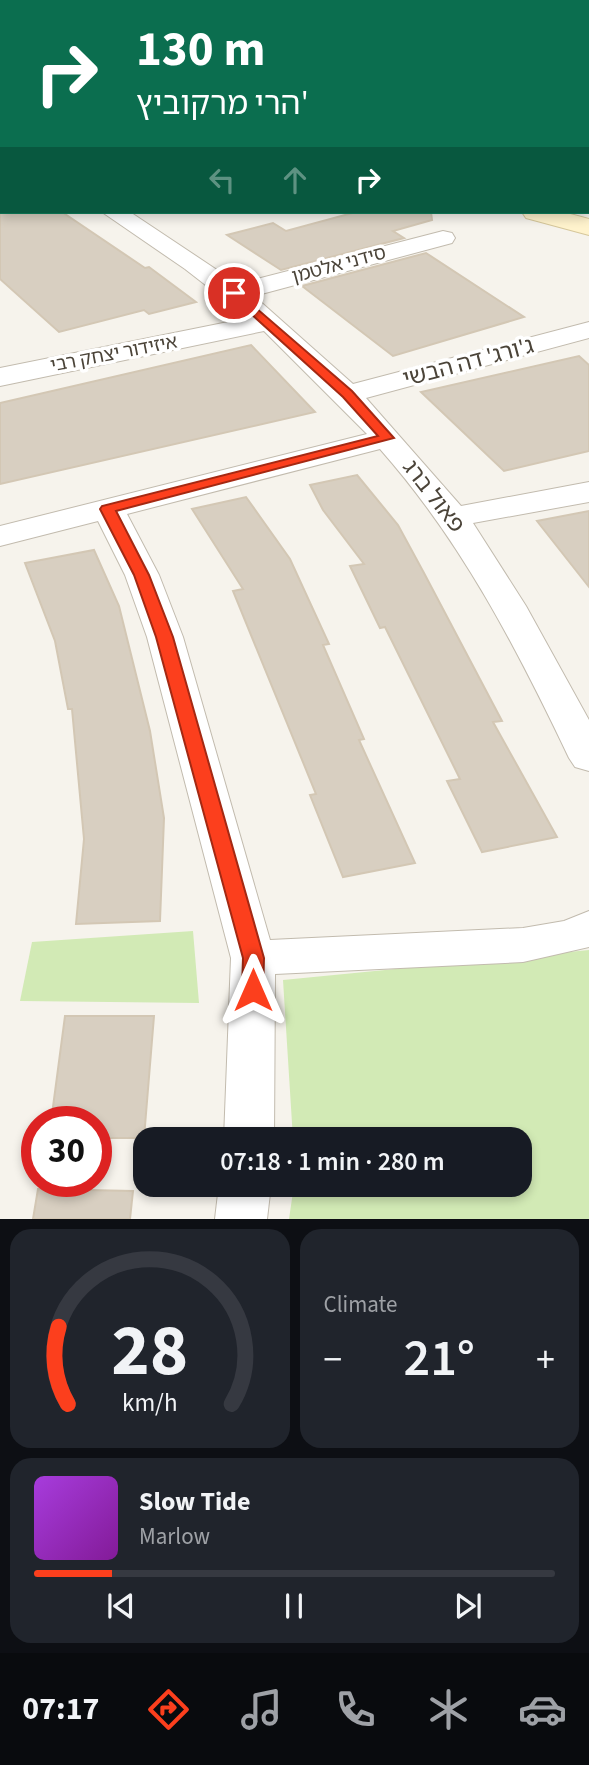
<!DOCTYPE html>
<meta charset="utf-8">
<style>
:root{--surface:#171b24;--page:#20242c;--text:#f1f3f6;--muted:#9ea1a6;--line:#363941;--accent:#fc3f1d}
body{margin:0;font-family:"Source Sans 3","Noto Sans Hebrew",sans-serif;background:var(--page);color:var(--text);height:100vh;display:flex;flex-direction:column;font-size:26px;white-space:nowrap}
*{box-sizing:border-box;margin:0}
p{font-size:23px;color:var(--muted)}
.icon{flex:none;width:38px;height:38px;fill:none;stroke:currentColor;stroke-width:2;stroke-linecap:round;stroke-linejoin:round}
.map{position:relative;height:1219px;overflow:hidden}
.panel{display:flex;flex-direction:column;gap:10px;padding:10px;background:#0d0f14;flex:1}
.panel>*{flex:none}
.guide{position:absolute;left:0px;top:0px;width:590px;height:214px;box-shadow:0 4px 10px #0003;background:#0b6e4f;color:#fff;overflow:hidden}
.speed{position:absolute;left:21px;top:1106px;display:flex;gap:14px;font-size:35px;font-weight:700;text-align:center}
.speed>*{display:grid;place-content:center;width:91px;height:91px;border-radius:50%;background:var(--surface);box-shadow:0 4px 10px #0003;line-height:1}
.speed .limit{border:10px solid #d22;background:#fff;color:#111}
.pin{position:absolute;display:grid;place-items:center;width:60px;height:60px;color:#fff;margin:-30px;border:4px solid #fff;border-radius:50%;box-shadow:0 2px 7px #0007}
.me{position:absolute;width:77px;margin:-38px;rotate:0deg;stroke-linejoin:round;filter:drop-shadow(0 0 5px #0008)}
.turn{display:flex;align-items:center;gap:24px;height:147px;padding:0 21px;font-size:32px}
.turn .icon{width:91px;height:91px;stroke-width:2.5}
.turn b{display:block;font-size:49px;line-height:60px}
.lanes{display:flex;align-items:center;height:66px;padding:0 21px;background:#0003;justify-content:center;gap:35px;direction:ltr}
.lanes .off{opacity:.35}
.big{font-size:52px;font-weight:600;line-height:1.1}
.panel .tile{flex:1;display:flex;flex-direction:column;justify-content:center;gap:10px;min-width:0;padding:0 24px;border-radius:21px;background:var(--page)}
.panel .dial{align-items:center;gap:0}
.dial svg{height:182px;overflow:visible;fill:none;stroke:var(--line);stroke-width:7;stroke-linecap:round;text-anchor:middle}
.dial text{fill:var(--text);stroke:none}
.song{display:flex;align-items:center;gap:21px}
.cover{width:84px;height:84px;border-radius:10px;background:linear-gradient(135deg,hsl(280 70% 55%),hsl(290 70% 35%))}
.played{height:7px;border-radius:4px;background:linear-gradient(90deg,var(--accent) 15%,var(--line) 15%)}
.keys{display:flex;justify-content:space-around;direction:ltr}
.heat{display:flex;justify-content:space-between;align-items:center;font-size:38px;direction:ltr}
.panel .tiles{flex:1;display:grid;gap:10px;grid-template-columns:1fr 1fr}
.tile:last-child{grid-column:span 2}
.trip{position:absolute;left:133px;top:1127px;width:399px;height:70px;border-radius:21px;background:var(--surface);box-shadow:0 4px 10px #0003;font-weight:600;line-height:70px;text-align:center}
.menu{display:flex;height:112px;justify-content:space-around;align-items:center;background:#090b0e;color:var(--muted)}
.menu .icon{width:49px;height:49px}
.menu .on{color:var(--accent)}
.menu b{font-size:32px;color:var(--text)}
.map>svg:first-child{display:block}
</style>
<div class="map">
<svg width="589" height="1219" viewBox="0 0 589 1219">
<rect width="100%" height="100%" fill="#f6f3ec"/>
<g fill="#d2eab5">
<path d="M193,931L199,1003L20,1001L32,942Z"/>
<path d="M589,950V1219H289L294,1185H520V1139H293L283,980Z"/>
</g>
<g fill="#d8cfc1" stroke="#d3c7b4" stroke-width="2">
<path d="M0,212H62L145,268L149,267L196,302L149,314L144,310L59,332L0,279Z"/>
<path d="M356,212H431L432,220L393,231L404,238L281,270L227,235L273,223L286,231Z"/>
<path d="M426,253L524,317L393,356L302,286Z"/>
<path d="M251,345L315,412L0,484V403Z"/>
<path d="M579,356L589,365V451L504,471L421,392Z"/>
<path d="M357,475L398,525L424,573L502,721L493,722L557,837L482,852L447,781L460,779L385,627L380,628L350,566L364,564L323,510L310,485Z"/>
<path d="M246,497L290,559L329,644L323,645L364,739L359,740L415,863L343,877L310,795L316,794L233,591L243,589L192,509Z"/>
<path d="M589,511V587L537,521Z"/>
<path d="M94,550L119,606L150,731L164,818L160,921L76,924L84,839L72,709H68L55,641L25,563Z"/>
<path d="M65,1016H154L144,1138H96V1122H51Z"/>
<path d="M38,1189L133,1191L130,1219H33Z"/>
</g>
<g fill="none" stroke-linecap="round" stroke-linejoin="round">
<defs>
<g id="service">
<rect x="202" y="0" width="8" height="2"/>
<path d="M360,0H371L359,2Z"/>
<path d="M0,19L2,20V26L0,25Z"/>
<rect x="588" y="74" width="1" height="6"/>
<rect x="588" y="150" width="1" height="6"/>
<rect x="588" y="176" width="1" height="6"/>
</g>
<g id="minor">
<path d="M0,150L2,151V165L0,164Z"/>
<path d="M102,212H130L238,284L443,231L452,233L455,238L452,243L254,296L353,384L589,322V338L366,398L461,506L589,482V502L473,523L526,606L589,720V771L575,767L569,758C516,647 462,542 380,449L127,514L159,575L183,637L270,940L523,928L564,921L589,911V947L523,962L275,974L274,1139H224L231,958L147,637L125,575L98,521L0,546V526L367,434L264,331L0,386V368L248,318L185,269Z"/>
<path d="M219,1185H271L267,1219H215Z"/>
</g>
<g id="tertiary">
<path d="M399,0H422L397,2Z"/>
<path d="M439,0H461L437,2Z"/>
<path d="M530,0H557L559,2H531Z"/>
<rect x="588" y="4" width="1" height="12"/>
</g>
<g id="secondary">
<rect x="0" y="55" width="2" height="13"/>
<path d="M522,212H563L589,219V235L526,218Z"/>
</g>
</defs>
<use href="#service" stroke="#c2bbae" stroke-width="1"/>
<use href="#minor" stroke="#c2bbae" stroke-width="2"/>
<use href="#tertiary" stroke="#c2bbae" stroke-width="2"/>
<use href="#secondary" stroke="#d6c79b" stroke-width="2"/>
<use href="#service" fill="#fff" fill-rule="evenodd"/>
<use href="#minor" fill="#fff" fill-rule="evenodd"/>
<use href="#tertiary" fill="#fff" fill-rule="evenodd"/>
<use href="#secondary" fill="#fff3cd" fill-rule="evenodd"/>
</g>
<path fill="#fc3f1d" stroke="#a42913" stroke-width="2" d="M234,289L352,391L394,438L116,511L149,575L173,637L264,958L263,990L260,995H245L242,990L243,958L156,637L134,575L100,509L102,506L378,436L343,397L230,295V290Z"/>
<g text-anchor="middle" dominant-baseline="central" stroke-width="7" stroke-linejoin="round" paint-order="stroke">
<g font-size="19" fill="#4b4439" stroke="#fff">
<text transform="translate(339 265) rotate(-15)">סידני אלטמן</text>
<text transform="translate(114 354) rotate(-11)">איזידור יצחק רבי</text>
</g>
<g font-size="23" fill="#4b4439" stroke="#fff">
<text transform="translate(468 362) rotate(-15)">ג'ורג' דה הבשי</text>
<text transform="translate(434 496) rotate(52)">פאול ברג</text>
</g>
</g>
</svg>
<div class="speed"><div class="limit">30</div></div>
<div class="pin" style="left:234px;top:293px;background:#d93025"><svg class="icon" aria-label="arrive" viewBox="0 0 24 24"><path d="M6 21V4h12l-3 4 3 4H6"/></svg></div>
<svg class="me" style="left:253px;top:990px" viewBox="-20 -20 40 40"><path d="M0-17L14 15 0 8-14 15z" fill="#fc3f1d" stroke="#fff" stroke-width="4"/></svg>
<div class="trip">07:18 · 1 min · 280 m</div>
<div class="guide">
<div class="turn"><svg class="icon" aria-label="right" viewBox="0 0 24 24"><path d="M7 20v-9h11M14 6l5 5-5 5"/></svg><div><b>130 m</b>הרי מרקוביץ'</div></div>
<div class="lanes"><svg class="icon off" aria-label="left" viewBox="0 0 24 24"><path d="M17 20v-9H6M10 6l-5 5 5 5"/></svg><svg class="icon off" aria-label="ahead" viewBox="0 0 24 24"><path d="M12 20V5M6 11l6-6 6 6"/></svg><svg class="icon" aria-label="right" viewBox="0 0 24 24"><path d="M7 20v-9h11M14 6l5 5-5 5"/></svg></div>
</div>
</div>
<section class="panel">
<div class="tiles">
<div class="tile dial"><svg viewBox="0 0 100 80">
<path d="M14 69A42 42 0 1 1 86 69"/>
<path d="M14 69A42 42 0 0 1 10 35" stroke="#fc3f1d"/>
<text x="50" y="56" font-size="32" font-weight="700">28</text>
<text x="50" y="72" font-size="11">km/h</text>
</svg></div>
<div class="tile"><p>Climate</p>
<div class="heat"><a>−</a><b class="big">21°</b><a>+</a></div>
</div>
<div class="tile">
<div class="song"><i class="cover"></i><div><b>Slow Tide</b><p>Marlow</p></div></div>
<div class="played"></div>
<div class="keys"><svg class="icon" aria-label="previous" viewBox="0 0 24 24"><path d="M18 5L8 12l10 7zM5 5v14"/></svg><svg class="icon" aria-label="pause" viewBox="0 0 24 24"><path d="M8 5v14M16 5v14"/></svg><svg class="icon" aria-label="next" viewBox="0 0 24 24"><path d="M6 5l10 7-10 7zM19 5v14"/></svg></div>
</div>
</div>
</section>
<nav class="menu">
<b>07:17</b>
<svg class="icon on" aria-label="directions" viewBox="0 0 24 24"><path d="M12 3l9 9-9 9-9-9zM9 14v-3h6M13 9l2 2-2 2"/></svg>
<svg class="icon" aria-label="music" viewBox="0 0 24 24"><path d="M9 18V5l10-2v13"/><circle cx="6" cy="18" r="3"/><circle cx="16" cy="16" r="3"/></svg>
<svg class="icon" aria-label="phone" viewBox="0 0 24 24"><path d="M5 4h4l2 5-3 2q2 4 5 5l2-3 5 2v4C11 20 4 13 5 4z"/></svg>
<svg class="icon" aria-label="climate" viewBox="0 0 24 24"><path d="M12 3v18M4 7l16 10M4 17L20 7"/></svg>
<svg class="icon" aria-label="car" viewBox="0 0 24 24"><path d="M5 17H2v-5l4-1 3-4h7l3 4 3 1v5h-3M9 17h6M6 11h13"/><circle cx="7" cy="17" r="2"/><circle cx="17" cy="17" r="2"/></svg>
</nav>
